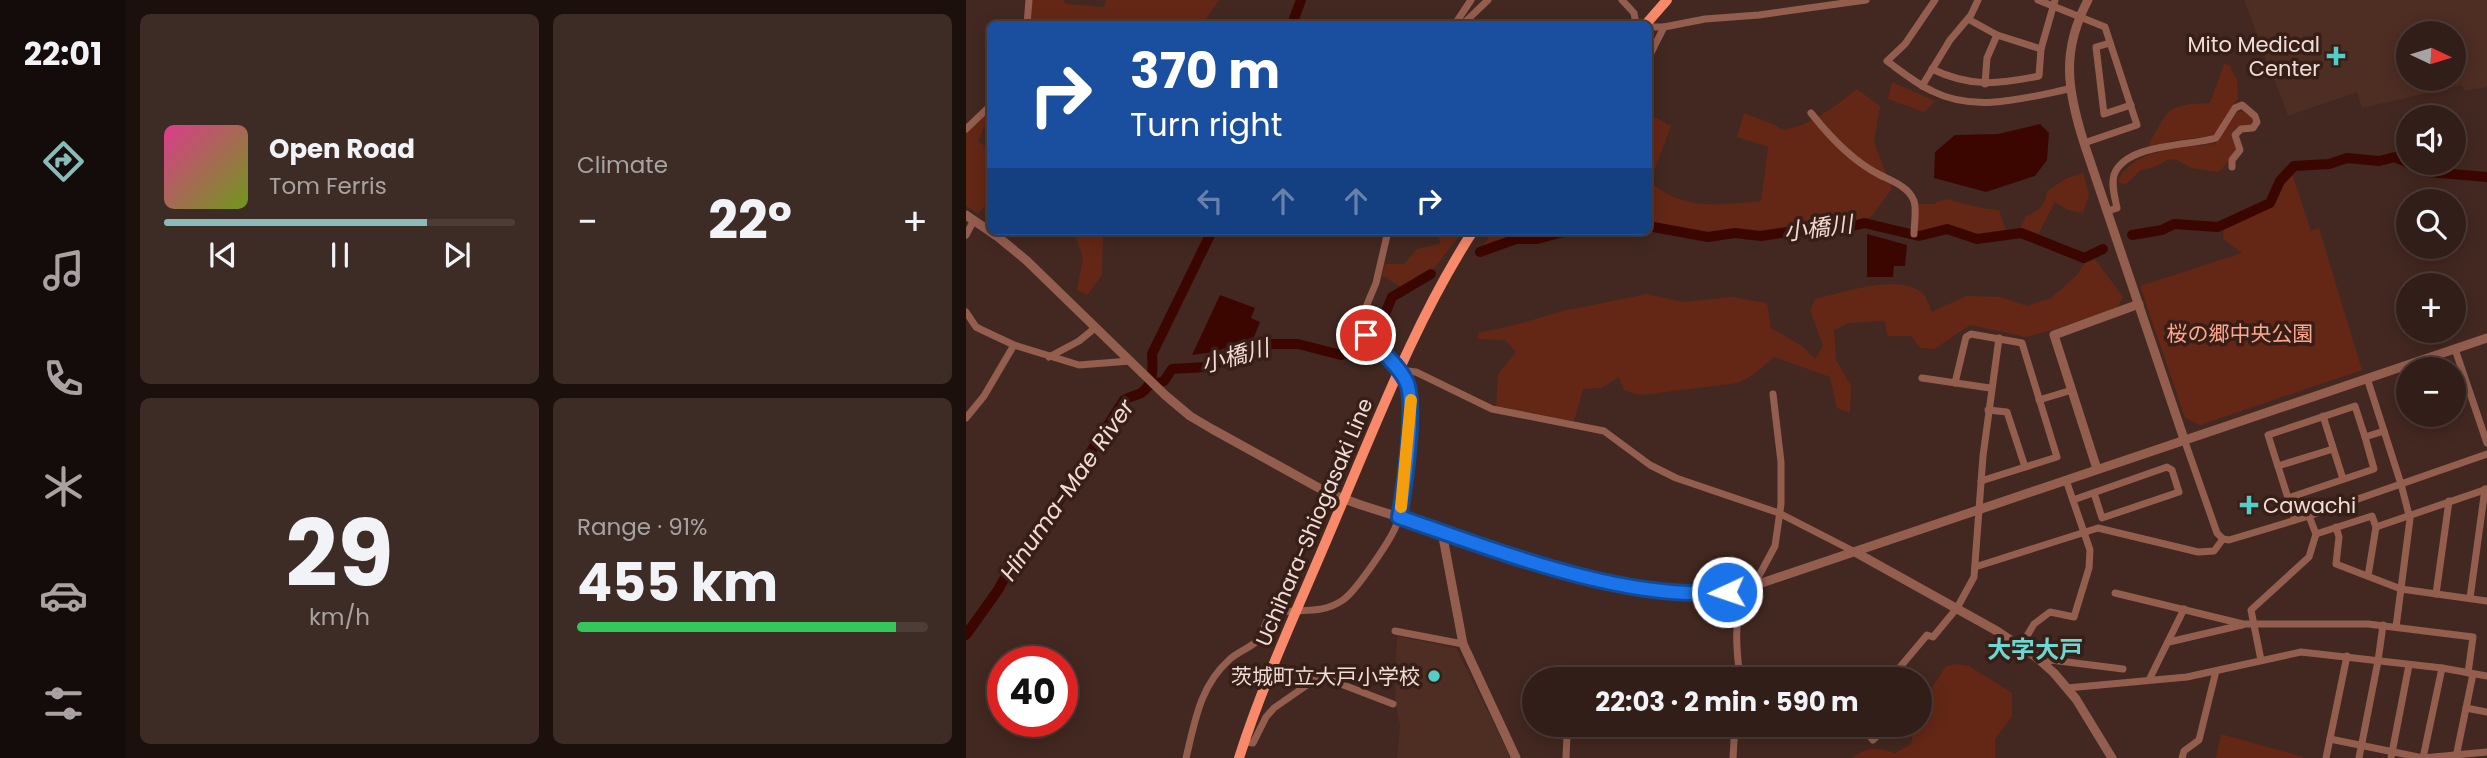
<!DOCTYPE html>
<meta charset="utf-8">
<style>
:root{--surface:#321e18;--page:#3d2b25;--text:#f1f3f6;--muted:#a8a2a2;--line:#4d3c37;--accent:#8bbbb9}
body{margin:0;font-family:Poppins,"Noto Sans JP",sans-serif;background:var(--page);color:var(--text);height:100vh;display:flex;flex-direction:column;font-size:26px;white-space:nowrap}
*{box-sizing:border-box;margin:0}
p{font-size:23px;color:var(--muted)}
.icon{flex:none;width:38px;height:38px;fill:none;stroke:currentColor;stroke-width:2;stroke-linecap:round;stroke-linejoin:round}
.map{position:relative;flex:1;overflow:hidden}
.panel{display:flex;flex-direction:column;gap:14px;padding:14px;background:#1c100d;width:840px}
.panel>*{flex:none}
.guide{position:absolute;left:21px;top:21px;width:665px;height:214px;border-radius:10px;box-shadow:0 4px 18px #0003,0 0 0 2px var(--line);background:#1a4fa0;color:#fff;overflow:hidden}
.needle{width:46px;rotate:94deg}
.buttons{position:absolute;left:1430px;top:21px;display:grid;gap:14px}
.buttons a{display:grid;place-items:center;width:70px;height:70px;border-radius:50%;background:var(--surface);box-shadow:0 4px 18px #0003,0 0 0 2px var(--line);font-size:35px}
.speed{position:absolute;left:21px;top:646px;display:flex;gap:14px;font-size:35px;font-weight:700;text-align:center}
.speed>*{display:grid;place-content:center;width:91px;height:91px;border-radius:50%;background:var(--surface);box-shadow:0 4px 18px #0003,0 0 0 2px var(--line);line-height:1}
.speed .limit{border:10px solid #d22;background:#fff;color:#111}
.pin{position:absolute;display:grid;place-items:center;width:60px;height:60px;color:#fff;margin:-30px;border:4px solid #fff;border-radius:50%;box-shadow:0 2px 7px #0007}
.me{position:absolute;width:77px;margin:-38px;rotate:267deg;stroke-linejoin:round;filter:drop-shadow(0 0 5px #0008)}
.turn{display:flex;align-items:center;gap:24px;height:147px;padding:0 28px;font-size:32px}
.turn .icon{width:91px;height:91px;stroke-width:2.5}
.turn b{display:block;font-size:49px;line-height:60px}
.lanes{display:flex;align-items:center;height:66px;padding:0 28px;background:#0003;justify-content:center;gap:35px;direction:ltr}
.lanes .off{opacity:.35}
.big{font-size:52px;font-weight:700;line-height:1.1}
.panel .widget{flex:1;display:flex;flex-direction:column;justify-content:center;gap:10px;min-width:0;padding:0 24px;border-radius:10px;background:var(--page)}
.panel .dial{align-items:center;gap:0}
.dial b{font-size:91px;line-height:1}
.song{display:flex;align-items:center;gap:21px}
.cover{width:84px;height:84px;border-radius:10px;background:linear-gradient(135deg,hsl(330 70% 55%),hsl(80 70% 35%))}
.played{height:7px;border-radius:4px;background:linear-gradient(90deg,var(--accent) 75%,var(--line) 75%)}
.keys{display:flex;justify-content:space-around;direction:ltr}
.heat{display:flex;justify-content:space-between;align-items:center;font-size:38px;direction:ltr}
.charge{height:10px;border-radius:5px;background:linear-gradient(90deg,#34c759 91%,var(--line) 0)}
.panel .tiles{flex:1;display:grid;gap:14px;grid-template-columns:repeat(2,1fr)}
.trip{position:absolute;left:556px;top:667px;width:410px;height:70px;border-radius:35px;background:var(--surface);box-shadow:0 4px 18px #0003,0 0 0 2px var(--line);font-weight:700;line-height:70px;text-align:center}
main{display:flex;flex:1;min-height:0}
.dock{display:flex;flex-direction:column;width:126px;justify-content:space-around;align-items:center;background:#140c0a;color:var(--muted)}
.dock .icon{width:49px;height:49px}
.dock .active{color:var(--accent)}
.dock b{font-size:32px;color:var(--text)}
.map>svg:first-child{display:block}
</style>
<main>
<nav class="dock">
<b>22:01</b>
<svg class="icon active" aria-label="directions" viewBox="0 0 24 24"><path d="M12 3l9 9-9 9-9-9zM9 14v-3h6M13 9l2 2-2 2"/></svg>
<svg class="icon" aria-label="music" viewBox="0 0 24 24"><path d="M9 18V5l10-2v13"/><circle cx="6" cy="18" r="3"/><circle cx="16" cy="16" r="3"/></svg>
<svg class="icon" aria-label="phone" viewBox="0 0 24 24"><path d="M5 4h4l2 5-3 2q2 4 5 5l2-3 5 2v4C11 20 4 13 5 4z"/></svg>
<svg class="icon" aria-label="climate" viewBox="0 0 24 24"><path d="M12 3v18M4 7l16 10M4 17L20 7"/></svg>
<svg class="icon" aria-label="car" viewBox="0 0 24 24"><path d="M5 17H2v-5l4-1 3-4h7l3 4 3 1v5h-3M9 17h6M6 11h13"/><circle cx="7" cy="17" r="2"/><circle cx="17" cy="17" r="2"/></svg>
<svg class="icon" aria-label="filters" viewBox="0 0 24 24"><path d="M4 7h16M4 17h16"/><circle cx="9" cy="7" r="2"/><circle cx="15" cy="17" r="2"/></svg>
</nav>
<section class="panel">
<div class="tiles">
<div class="widget">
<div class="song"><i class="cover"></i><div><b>Open Road</b><p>Tom Ferris</p></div></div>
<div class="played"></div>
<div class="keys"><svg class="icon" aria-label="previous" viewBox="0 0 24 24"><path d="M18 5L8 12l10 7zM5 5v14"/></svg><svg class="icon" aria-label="pause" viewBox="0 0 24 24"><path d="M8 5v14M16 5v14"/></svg><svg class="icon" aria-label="next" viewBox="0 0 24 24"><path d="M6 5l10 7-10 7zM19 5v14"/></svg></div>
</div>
<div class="widget"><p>Climate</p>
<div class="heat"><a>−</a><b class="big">22°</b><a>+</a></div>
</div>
<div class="widget dial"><b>29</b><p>km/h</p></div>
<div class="widget"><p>Range · 91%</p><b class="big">455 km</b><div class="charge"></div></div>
</div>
</section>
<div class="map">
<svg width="1521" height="758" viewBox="0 0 1521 758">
<rect width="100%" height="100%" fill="#422820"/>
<g fill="#4e2d23" fill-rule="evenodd">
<path d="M1278,0H1521V87L1499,91L1496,85L1396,108L1391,92L1322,116ZM1442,33H1488V79H1442Z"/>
<path d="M431,636L490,648L545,758H431L434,726L429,702Z"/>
</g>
<g fill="#642716">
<path d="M65,0H98L99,4L138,7L140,0H253L236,24H63Z"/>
<path d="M1258,64L1263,65L1271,80L1272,98L1252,131L1245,136L1205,141L1185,148L1183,144C1204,107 1201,105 1244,103Z"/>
<path d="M926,82L969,101L958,112L922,99Z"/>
<path d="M891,89L914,106L908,142L926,189L905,217L873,224H833L793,231L737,234L683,222V114L705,126L684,182C718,211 753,205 795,201L802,147L771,137L778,113L811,126L816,130C845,126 868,107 891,89Z"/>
<path d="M23,110L24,114L12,141L24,150V200L12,214L0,206V133Z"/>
<path d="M1276,111L1286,118L1287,122L1284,125C1275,125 1269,126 1265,135C1266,139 1269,142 1270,146C1271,153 1257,168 1252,172L1225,168L1211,160L1203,159L1188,167L1175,170L1160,184L1152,182C1164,149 1219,147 1249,144L1271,113Z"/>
<path d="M1117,173L1123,194L1117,213L1102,210L1089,202L1073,233L1054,229L1060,216C1074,210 1079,206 1081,191L1101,178Z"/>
<path d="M1326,174L1345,231L1353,228L1396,370L1234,425L1219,418L1174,286L1276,253L1257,239L1258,228L1304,207L1313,189Z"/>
<path d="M980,199L1015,208L1033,210L1040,230L1021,236L1003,234L983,226L951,232V204H967Z"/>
<path d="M108,231H137L136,275L121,295L111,290L117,259Z"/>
<path d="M472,231H497L466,271L454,274L437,288L416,276L419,264H438L451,249L474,244Z"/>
<path d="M526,231H579L518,245Z"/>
<path d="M1129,259L1157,297L1151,308L1086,330L1060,337L1004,325L968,349L954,348L945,336H922L918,321L882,323L868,330L870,360L885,386L884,413L871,408L864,377L808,357L787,375L772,383L674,395L658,390L653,377L636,388L617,389L608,421L530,408L532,374L550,352L539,340L512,339V333L545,326L597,311L681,294L717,302L765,297L801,303L805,328L836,346L849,359L857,346L844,310L849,299C876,293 933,273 956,293C961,297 963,306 966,312L1000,296L1034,297L1061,306L1085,298L1111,275L1119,263Z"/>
<path d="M991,664L1003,666L1046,693V716L1029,739V758H886C901,746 912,748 929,753L945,744L947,732L943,725L954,724V706L980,666Z"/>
<path d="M1255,734L1337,757V758H1250Z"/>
</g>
<g fill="#3c0600">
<path d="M1074,124L1083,133L1081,160L1069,176L1020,192L968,178L969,152L989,135L1032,134Z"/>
<path d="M901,234L941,245L939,266H928L927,277H901Z"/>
<path d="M254,295L289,308L285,318L294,322L288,337L249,352L226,355Z"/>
</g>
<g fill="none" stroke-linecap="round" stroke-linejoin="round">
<g stroke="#3c0600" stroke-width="10">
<path d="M326,24L335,0"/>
<path d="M682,226L742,237L769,233L795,236L850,228L876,229L898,223L953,236L981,229L1011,239L1055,233L1118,258L1137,249"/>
<path d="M1166,235L1196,230L1208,224L1252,227L1304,203L1314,181L1328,166L1363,164L1381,158L1413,161L1429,157L1462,172L1521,177"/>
<path d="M514,252L550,239H571L601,231"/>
<path d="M406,338L413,328L426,297L465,274"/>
<path d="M184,385L198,381L206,369L240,367L305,344H332L375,355L390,350L400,343"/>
<path d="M0,635L32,590L47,563L84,515L158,400C164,396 169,396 175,393C188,385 187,368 186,354L246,231"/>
</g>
<g stroke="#945e4f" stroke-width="7">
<path d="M656,0L668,13L670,24"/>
<path d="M969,0L939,44L921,61C936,72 949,83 966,91C1009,113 1059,98 1103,89"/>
<path d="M1072,0L1139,27L1171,125L1118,143"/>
<path d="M1002,19L1031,35L1075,49"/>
<path d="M61,24L63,0"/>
<path d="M489,24L505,0"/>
<path d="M497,24L522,0"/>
<path d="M682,27H698L739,19L793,15L900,0"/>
<path d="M1144,43L1130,47L1138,114L1165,105"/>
<path d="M682,59L698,27"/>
<path d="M966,69C1005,88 1033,84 1073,76L1075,49L1089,0"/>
<path d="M1019,84L1021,58L1031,35"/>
<path d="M956,86L984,40L1005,15L1012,0"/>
<path d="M845,113C864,137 886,161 914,175C926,181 943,187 948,201C951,210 948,224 948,234"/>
<path d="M0,129L24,106"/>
<path d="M1142,211L1151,208C1149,198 1145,185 1148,175C1159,143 1225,146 1250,138L1269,108L1276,105L1289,116L1291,122L1287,128L1275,129L1269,135L1274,150L1266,160V167"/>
<path d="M0,235L8,220"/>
<path d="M0,312L10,327L16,330L48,345L113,365L164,361"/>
<path d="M1489,349L1521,443"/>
<path d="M83,357L113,341L129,328"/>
<path d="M434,370L450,372L526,409L638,431L684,465L710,478L813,513L889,552"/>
<path d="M956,378L1024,388"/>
<path d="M1401,378L1435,484L1444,519L1430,627"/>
<path d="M989,383L1000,337L1005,334L1056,343L1091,457L1015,481"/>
<path d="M1073,400L1106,390"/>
<path d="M1022,410L1041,412L1059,467"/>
<path d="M1357,416L1377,479"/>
<path d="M0,418L18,396L48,345"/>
<path d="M1218,439L1251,533L1257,539L1263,540L1343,516"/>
<path d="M1312,466L1367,449"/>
<path d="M1322,498L1302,435L1389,406L1399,437"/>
<path d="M1107,500L1201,467L1206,470L1213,492L1136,518L1128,493"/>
<path d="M1329,520L1322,498L1408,469L1399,437L1418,431"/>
<path d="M1370,527L1373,537L1370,564L1435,589L1521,601"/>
<path d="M1350,534L1406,516L1410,527L1521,489"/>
<path d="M1009,567L1132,528L1232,552L1248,551L1257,539"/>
<path d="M1402,576L1410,527"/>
<path d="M788,585L809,546L815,504V462L807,394"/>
<path d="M1149,593L1277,624H1402L1507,637L1502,673"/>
<path d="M1470,594L1483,501"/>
<path d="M1504,598L1519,489"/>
<path d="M429,631L497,644"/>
<path d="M1203,642L1276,625"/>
<path d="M1055,646L1068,624L1084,612L1108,617L1123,568L1124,550L1100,480"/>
<path d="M1295,660L1285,610L1343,557L1350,534L1343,516L1521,454"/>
<path d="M1079,665L1085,660L1157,669"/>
<path d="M774,679C770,646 767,618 781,588"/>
<path d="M924,679L961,635L967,637L991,608L1008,577L1017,456L1033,338"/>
<path d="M1183,680L1218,609"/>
<path d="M1101,688L1221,677L1335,652L1476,668L1521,676"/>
<path d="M1500,708L1521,712"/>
<path d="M598,724L601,735L600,758"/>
<path d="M876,724V729"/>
<path d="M897,727L907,740L924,724"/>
<path d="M601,735L638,734L646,731L695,733L754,724"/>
<path d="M1364,739L1457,758L1521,752"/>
<path d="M279,742L287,743L300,717L308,708L354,676L427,704"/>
<path d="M1490,757L1507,674"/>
<path d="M220,758C229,721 234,686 263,660C271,652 287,647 294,638C299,630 298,621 306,614C331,607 354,616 377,600C390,591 424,541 430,526C438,509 449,400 442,384C432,362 408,348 395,327L397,314L410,283L422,231"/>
<path d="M767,758L769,724"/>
<path d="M1216,758L1218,751L1233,740L1250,671"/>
<path d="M1360,758L1381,656"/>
<path d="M1393,758L1412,661L1417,625"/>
<path d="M1425,758L1443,665"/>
<path d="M1457,758L1476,668"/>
</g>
<g stroke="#945e4f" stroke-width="9">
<path d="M1122,0C1095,51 1101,89 1118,143L1218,439"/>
<path d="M0,215L32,237L60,260L199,395L224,416L246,429L362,493L395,505L631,580L721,594L760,592L781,588L1521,338"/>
<path d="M1131,469L1088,335L1173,304"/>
<path d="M476,532L497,644L550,758"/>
<path d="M889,552L1031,631L1070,657L1088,673L1110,699L1146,758"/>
</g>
<g stroke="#f8896a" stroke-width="10">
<path d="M680,24L701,0"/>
<path d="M273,758C299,677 336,599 369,520C411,422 449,321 507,231"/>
</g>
</g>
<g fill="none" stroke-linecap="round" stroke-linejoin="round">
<defs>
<path id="route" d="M400,335C413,350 431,363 440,381C451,401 438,491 433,517C530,550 658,602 761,592"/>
</defs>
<use href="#route" stroke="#114b97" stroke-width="18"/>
<use href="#route" stroke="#1a73e8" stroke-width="12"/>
<path stroke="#f59e0b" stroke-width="12" d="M435,507L445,400"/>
</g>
<g fill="#54cdc8" stroke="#371e16" stroke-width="2.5">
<path d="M1366.5 45.5h7v7h7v7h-7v7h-7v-7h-7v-7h7z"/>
<path d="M1279.5 494.5h7v7h7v7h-7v7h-7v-7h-7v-7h7z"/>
<circle cx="468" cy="676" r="7"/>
</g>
<g text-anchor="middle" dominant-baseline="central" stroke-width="7" stroke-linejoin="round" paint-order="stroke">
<g font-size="21" fill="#efddd7" stroke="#371e16" text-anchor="end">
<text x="1354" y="44">Mito Medical<tspan x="1354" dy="24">Center</tspan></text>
<text x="1297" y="505" text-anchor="start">Cawachi</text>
<text x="454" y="676">茨城町立大戸小学校</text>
</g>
<g font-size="21" fill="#fda68d" stroke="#371e16">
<text x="1274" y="333">桜の郷中央公園</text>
</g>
<g font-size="21" fill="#efddd7" stroke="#371e16">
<text transform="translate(348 522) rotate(-67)">Uchihara-Shiogasaki Line</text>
</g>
<g font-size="23" font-style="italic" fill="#f3dcd5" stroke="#371e16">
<text transform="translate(852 228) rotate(-7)">小橋川</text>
<text transform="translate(269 356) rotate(-15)">小橋川</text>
<text transform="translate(101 490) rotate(-55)">Hinuma-Mae River</text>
</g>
<g font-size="24" font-weight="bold" fill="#6cd8d3" stroke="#371e16">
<text x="1069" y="649">大字大戸</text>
</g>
</g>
</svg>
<div class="buttons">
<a><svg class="needle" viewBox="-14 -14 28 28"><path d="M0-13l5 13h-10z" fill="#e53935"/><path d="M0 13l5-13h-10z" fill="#a8a2a2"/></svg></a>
<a><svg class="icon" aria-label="sound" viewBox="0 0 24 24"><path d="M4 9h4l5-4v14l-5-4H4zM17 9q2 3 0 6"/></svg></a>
<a><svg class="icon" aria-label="search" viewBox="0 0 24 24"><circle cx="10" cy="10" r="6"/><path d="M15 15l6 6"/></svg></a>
<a>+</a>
<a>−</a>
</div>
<div class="speed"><div class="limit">40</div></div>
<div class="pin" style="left:400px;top:335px;background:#d93025"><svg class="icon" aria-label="arrive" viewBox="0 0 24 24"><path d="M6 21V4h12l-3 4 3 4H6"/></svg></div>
<svg class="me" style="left:761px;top:592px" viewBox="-20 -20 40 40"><circle r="17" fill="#1a73e8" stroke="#fff" stroke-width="3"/><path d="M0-11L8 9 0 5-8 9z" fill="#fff"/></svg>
<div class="trip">22:03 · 2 min · 590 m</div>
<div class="guide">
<div class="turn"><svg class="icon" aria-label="right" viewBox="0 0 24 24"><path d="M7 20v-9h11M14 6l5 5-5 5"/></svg><div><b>370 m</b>Turn right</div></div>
<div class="lanes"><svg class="icon off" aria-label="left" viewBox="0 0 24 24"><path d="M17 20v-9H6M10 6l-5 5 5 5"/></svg><svg class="icon off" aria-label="ahead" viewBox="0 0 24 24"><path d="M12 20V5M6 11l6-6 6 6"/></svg><svg class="icon off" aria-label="ahead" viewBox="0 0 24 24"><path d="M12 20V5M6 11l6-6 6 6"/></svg><svg class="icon" aria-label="right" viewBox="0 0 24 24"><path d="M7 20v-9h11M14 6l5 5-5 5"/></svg></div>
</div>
</div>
</main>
